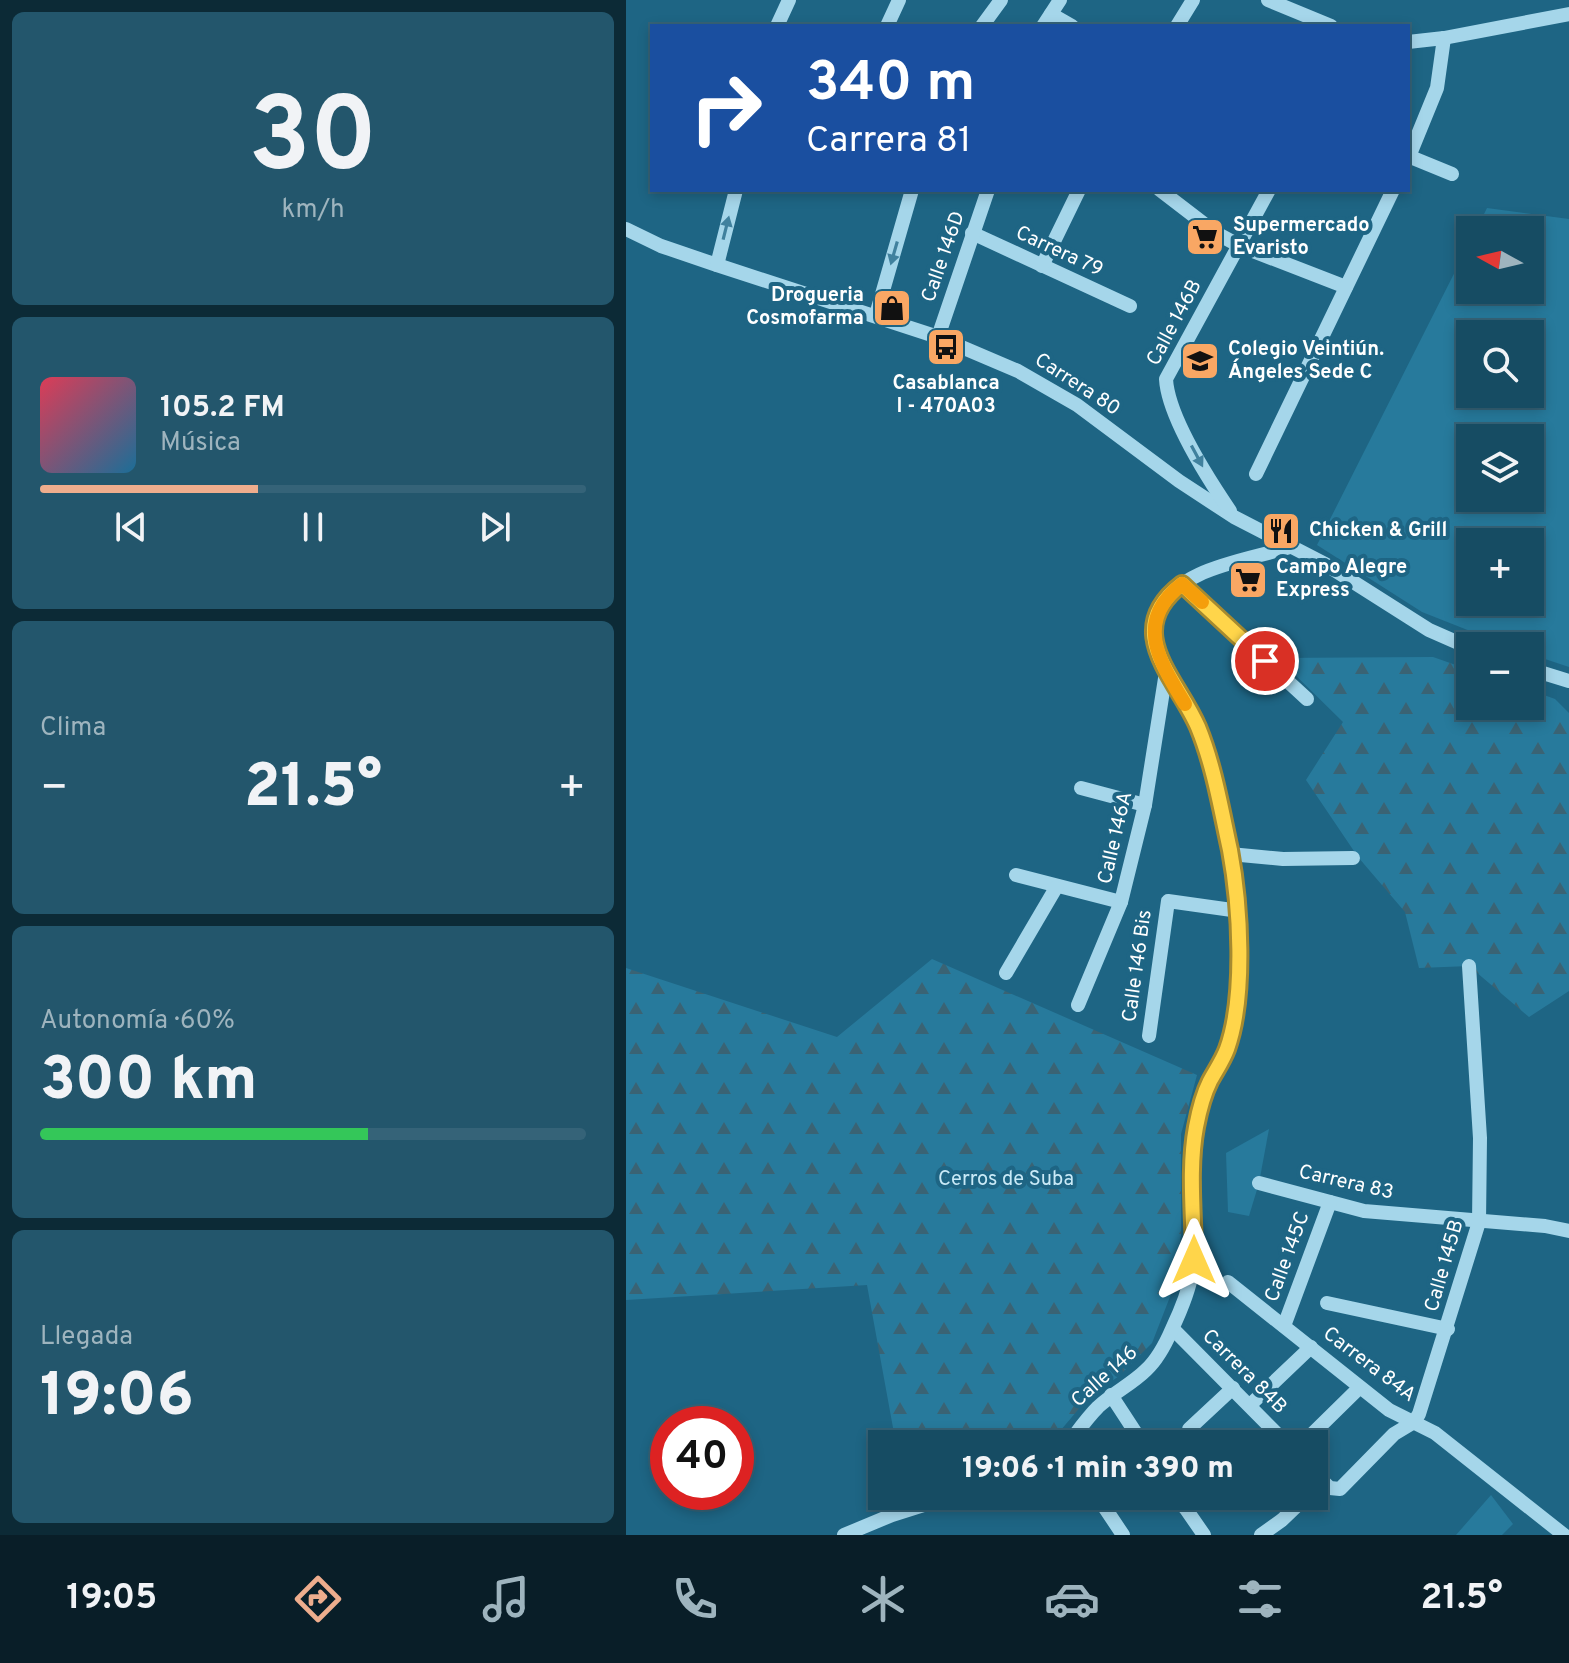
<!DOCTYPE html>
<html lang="es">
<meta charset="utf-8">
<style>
:root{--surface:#164c63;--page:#23566c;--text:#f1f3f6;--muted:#9eb4be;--line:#356378;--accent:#eead8d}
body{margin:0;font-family:Overpass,sans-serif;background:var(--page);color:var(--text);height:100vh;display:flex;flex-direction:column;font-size:30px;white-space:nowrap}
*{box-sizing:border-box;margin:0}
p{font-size:26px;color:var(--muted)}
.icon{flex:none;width:44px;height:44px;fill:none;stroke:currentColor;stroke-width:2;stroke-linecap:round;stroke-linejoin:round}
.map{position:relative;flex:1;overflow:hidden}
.panel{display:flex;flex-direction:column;gap:12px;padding:12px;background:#0c2a36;width:626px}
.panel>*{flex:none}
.top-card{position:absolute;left:24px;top:24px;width:760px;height:168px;border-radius:0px;box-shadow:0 4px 12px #0003,0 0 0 2px var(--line);background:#1a4fa0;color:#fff;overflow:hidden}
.needle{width:52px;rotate:278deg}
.buttons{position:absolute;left:830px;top:216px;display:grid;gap:16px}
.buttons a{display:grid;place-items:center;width:88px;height:88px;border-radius:0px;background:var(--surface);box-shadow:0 4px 12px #0003,0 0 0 2px var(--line);font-size:40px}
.speed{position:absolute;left:24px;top:1406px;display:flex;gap:16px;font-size:40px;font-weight:700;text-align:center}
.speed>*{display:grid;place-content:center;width:104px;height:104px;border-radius:50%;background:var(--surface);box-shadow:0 4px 12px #0003,0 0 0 2px var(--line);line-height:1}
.speed .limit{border:12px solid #d22;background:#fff;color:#111}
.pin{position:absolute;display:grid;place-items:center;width:68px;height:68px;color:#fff;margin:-34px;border:4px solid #fff;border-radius:50%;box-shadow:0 2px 8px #0007}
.me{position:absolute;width:88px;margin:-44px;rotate:0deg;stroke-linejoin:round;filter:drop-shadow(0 0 6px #0008)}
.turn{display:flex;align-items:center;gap:28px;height:168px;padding:0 24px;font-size:36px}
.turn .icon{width:104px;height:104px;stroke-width:2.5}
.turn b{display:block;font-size:56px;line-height:68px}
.big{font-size:60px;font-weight:800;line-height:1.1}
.panel .widget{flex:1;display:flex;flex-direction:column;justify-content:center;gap:12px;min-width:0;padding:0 28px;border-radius:12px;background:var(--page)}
.panel .dial{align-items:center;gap:0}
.dial b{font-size:104px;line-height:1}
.song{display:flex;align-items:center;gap:24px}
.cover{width:96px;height:96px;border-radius:12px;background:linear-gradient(135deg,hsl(350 70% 55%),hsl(200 70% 35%))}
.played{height:8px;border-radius:4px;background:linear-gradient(90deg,var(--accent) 40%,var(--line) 40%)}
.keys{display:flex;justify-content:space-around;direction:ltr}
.heat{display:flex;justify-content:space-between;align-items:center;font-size:44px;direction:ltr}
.charge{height:12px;border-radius:6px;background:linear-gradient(90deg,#34c759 60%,var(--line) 0)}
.trip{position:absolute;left:242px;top:1430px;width:460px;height:80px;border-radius:0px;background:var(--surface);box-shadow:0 4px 12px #0003,0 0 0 2px var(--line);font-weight:800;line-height:80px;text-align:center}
.menu{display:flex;height:128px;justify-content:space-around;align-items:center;background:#091e28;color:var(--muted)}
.menu .icon{width:56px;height:56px}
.menu .current{color:var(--accent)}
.menu b{font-size:36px;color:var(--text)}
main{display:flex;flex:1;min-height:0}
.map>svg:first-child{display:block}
</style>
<main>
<section class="panel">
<div class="widget dial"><b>30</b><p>km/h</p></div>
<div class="widget">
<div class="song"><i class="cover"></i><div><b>105.2 FM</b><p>Música</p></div></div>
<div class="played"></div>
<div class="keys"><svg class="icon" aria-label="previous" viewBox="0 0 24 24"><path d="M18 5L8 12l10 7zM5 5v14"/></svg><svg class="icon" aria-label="pause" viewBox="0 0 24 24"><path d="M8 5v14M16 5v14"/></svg><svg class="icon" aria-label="next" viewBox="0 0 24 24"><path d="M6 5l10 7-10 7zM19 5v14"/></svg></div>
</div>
<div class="widget"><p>Clima</p>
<div class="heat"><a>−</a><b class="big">21.5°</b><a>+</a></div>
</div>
<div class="widget"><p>Autonomía · 60%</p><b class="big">300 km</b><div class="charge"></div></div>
<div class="widget"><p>Llegada</p><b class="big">19:06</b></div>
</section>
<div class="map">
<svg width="943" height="1535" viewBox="0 0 943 1535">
<defs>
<pattern id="forest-firs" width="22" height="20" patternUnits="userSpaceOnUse" patternTransform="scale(2)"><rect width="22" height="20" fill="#277a9c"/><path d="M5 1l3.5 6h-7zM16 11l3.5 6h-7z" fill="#3a6374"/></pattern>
</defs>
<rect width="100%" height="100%" fill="#1e6584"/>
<g fill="url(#forest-firs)">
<path d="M807,657L844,670V706H904V690L929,699L943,713V991L903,1017L843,966L793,968L779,912L732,857L680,780L717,722L652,658Z"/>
<path d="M306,959L571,1075L555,1134V1235L547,1289L526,1343L493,1376L462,1398L423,1444H270L241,1285L0,1300V968L211,1037Z"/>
</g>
<g fill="#277a9c" fill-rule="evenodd">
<path d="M861,208L943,219V667L904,654V646H882L796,612L691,545L844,242V290H904V230H850ZM844,334H904V394H844ZM904,438V498H844V438ZM904,542V602H844V542Z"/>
<path d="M643,1129L633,1183L623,1216L602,1212L600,1153Z"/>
<path d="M865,1495L887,1524L876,1535H830Z"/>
</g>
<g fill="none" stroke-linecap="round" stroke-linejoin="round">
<g stroke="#a5d6ea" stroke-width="14">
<path d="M642,0L705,26"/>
<path d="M425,14L446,26"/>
<path d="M151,26L163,0"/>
<path d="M261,26L273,0"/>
<path d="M356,26L375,0"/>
<path d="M417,26L434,0"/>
<path d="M551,26L567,0"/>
<path d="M782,42L818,38L943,14"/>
<path d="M782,156L826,174"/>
<path d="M782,159L811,88L818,38"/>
<path d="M534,190L590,233L614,246L720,287"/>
<path d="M0,229L35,246L91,265L312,337L392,371L451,405L553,481L608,517L699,564L803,630L844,648"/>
<path d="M346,233L504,306"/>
<path d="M91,265L110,190"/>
<path d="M416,266L453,190"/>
<path d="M250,315L286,190"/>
<path d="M312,337L362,190"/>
<path d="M630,474L767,190"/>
<path d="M604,511C583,480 542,416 540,379L643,190"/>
<path d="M556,584L681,699"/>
<path d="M904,669L943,681"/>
<path d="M455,788L519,805"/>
<path d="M604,854L657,859L727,858"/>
<path d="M390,875L495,902"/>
<path d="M380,973L431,886"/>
<path d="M452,1005L495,902L519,805L540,672"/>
<path d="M523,1036L542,901L613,911"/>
<path d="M633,1183L738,1211L919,1226L943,1231"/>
<path d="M602,1282L763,1410L809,1433L938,1535"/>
<path d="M701,1303L822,1329"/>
<path d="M658,1326L704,1202"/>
<path d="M547,1329L661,1444"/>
<path d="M485,1395L517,1444"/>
<path d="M624,1405L685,1347"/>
<path d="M563,1429L607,1388"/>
<path d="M442,1444C452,1431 461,1418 472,1407C487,1393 506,1384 520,1370C532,1359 540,1343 546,1329C556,1308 566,1284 568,1260C572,1218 565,1175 569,1133C573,1093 597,1069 606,1032C626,943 607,844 582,757C579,746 575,734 570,723C553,690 517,654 532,613C549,567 626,560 667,546"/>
<path d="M676,1444L733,1388"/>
<path d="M688,1473L704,1488L714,1489L768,1434L788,1422L793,1414L853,1222L854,1138L843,966"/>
<path d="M471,1496L497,1535"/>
<path d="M551,1496L578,1535"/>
<path d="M558,1507L572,1496"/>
<path d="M218,1535L266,1515L326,1496"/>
<path d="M635,1535L656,1520L681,1496"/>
</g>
</g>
<defs><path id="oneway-solid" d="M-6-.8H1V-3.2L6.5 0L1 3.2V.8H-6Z" transform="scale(2)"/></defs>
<g fill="#40819e">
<use href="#oneway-solid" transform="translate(100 228) rotate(-76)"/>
<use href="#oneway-solid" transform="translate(268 253) rotate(106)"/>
<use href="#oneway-solid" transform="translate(571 456) rotate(62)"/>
</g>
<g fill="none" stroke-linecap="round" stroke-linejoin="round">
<defs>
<path id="route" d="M568,1260C568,1217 562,1170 570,1127C573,1111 577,1095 584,1081C590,1070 597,1060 601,1049C620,996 614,904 604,850C595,809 588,766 572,727C551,678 494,631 556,584L639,661"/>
</defs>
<use href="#route" stroke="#a68a30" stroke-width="20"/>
<use href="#route" stroke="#ffd54a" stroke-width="14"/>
<path stroke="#f59e0b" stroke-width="14" d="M559,704C534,662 507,622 556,584L576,602"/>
</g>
<defs>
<symbol id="supermarket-square" viewBox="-11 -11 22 22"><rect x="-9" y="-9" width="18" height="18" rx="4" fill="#f9a764" stroke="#1e6584"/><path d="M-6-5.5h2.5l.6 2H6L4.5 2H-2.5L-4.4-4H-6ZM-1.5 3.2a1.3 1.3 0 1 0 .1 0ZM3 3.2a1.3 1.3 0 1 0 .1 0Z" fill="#111"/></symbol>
<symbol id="shop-square" viewBox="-11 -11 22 22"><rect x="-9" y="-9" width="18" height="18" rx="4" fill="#f9a764" stroke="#1e6584"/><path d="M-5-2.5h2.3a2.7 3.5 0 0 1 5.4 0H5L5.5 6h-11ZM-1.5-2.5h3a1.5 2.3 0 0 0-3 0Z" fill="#111"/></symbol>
<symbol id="bus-square" viewBox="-11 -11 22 22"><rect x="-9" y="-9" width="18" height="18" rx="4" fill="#f9a764" stroke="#1e6584"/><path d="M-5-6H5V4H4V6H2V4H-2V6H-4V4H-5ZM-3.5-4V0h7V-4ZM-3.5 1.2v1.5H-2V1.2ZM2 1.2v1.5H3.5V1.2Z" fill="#111"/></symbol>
<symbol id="school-square" viewBox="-11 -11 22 22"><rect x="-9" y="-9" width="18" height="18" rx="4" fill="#f9a764" stroke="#1e6584"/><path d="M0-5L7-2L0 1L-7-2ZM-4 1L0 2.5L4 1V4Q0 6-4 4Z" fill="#111"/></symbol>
<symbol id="restaurant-square" viewBox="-11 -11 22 22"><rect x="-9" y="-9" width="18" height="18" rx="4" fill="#f9a764" stroke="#1e6584"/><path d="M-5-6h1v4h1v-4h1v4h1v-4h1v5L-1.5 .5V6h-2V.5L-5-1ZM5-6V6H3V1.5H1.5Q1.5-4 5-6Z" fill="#111"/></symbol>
</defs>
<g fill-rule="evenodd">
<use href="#supermarket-square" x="557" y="215" width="44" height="44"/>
<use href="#shop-square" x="244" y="286" width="44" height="44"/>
<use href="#bus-square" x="298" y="325" width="44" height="44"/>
<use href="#school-square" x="552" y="339" width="44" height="44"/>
<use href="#restaurant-square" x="633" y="509" width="44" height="44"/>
<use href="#supermarket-square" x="600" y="558" width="44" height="44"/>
</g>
<g text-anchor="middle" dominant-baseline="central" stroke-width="8" stroke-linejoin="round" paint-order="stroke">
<g font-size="20" font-weight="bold" fill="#fff" stroke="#1e6584" text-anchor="start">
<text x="607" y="226">Supermercado<tspan x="607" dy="23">Evaristo</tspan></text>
<text x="238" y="296" text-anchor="end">Drogueria<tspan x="238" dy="23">Cosmofarma</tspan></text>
<text x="602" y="350">Colegio Veintiún.<tspan x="602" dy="23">Ángeles Sede C</tspan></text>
<text x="320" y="384" text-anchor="middle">Casablanca<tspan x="320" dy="23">I - 470A03</tspan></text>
<text x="683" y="531">Chicken &amp; Grill</text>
<text x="650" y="568">Campo Alegre<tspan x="650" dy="23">Express</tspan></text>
</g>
<g font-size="20" fill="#fff" stroke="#1e6584">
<text transform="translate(433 252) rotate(25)">Carrera 79</text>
<text transform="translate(318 257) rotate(-71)">Calle 146D</text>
<text transform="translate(549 323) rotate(-62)">Calle 146B</text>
<text transform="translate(451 385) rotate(33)">Carrera 80</text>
<text transform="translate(490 838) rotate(-77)">Calle 146A</text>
<text transform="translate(512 966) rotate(-82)">Calle 146 Bis</text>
<text transform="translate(720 1183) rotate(13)">Carrera 83</text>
<text transform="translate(662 1257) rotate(-70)">Calle 145C</text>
<text transform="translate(819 1266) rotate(-74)">Calle 145B</text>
<text transform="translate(743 1365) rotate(37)">Carrera 84A</text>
<text transform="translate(618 1372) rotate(45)">Carrera 84B</text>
<text transform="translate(479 1377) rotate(-42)">Calle 146</text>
</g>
<g font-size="20" fill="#c9eaf7" stroke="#1e6584">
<text x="380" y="1180">Cerros de Suba</text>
</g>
</g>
</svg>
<div class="buttons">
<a><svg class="needle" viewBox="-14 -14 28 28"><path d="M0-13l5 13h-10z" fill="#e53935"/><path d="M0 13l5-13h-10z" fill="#9eb4be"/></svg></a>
<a><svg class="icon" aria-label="search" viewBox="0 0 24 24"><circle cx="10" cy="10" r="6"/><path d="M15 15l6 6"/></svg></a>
<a><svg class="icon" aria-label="layers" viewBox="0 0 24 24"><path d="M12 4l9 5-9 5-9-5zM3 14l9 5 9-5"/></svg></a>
<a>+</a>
<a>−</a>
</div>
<div class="speed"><div class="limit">40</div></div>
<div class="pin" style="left:639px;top:661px;background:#d93025"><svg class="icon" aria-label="arrive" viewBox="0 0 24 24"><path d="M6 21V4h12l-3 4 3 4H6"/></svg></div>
<svg class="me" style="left:568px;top:1260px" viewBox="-20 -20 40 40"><path d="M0-17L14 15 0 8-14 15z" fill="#ffd54a" stroke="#fff" stroke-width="4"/></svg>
<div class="trip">19:06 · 1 min · 390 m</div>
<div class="top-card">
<div class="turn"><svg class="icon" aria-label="right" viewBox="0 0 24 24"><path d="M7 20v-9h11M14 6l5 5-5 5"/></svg><div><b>340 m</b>Carrera 81</div></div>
</div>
</div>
</main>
<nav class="menu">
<b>19:05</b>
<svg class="icon current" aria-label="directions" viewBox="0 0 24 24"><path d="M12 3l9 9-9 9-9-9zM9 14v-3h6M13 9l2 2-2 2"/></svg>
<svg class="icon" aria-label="music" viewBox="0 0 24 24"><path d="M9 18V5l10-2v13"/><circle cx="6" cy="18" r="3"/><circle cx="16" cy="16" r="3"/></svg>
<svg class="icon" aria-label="phone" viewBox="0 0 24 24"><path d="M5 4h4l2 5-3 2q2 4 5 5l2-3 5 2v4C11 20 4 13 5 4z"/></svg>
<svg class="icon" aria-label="climate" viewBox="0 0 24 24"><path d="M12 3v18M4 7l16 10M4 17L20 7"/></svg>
<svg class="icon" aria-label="car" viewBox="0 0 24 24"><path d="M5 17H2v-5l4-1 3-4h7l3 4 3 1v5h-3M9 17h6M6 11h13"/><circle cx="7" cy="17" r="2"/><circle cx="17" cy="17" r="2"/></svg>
<svg class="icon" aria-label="filters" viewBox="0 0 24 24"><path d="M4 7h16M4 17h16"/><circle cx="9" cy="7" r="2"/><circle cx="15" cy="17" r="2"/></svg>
<b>21.5°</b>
</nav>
